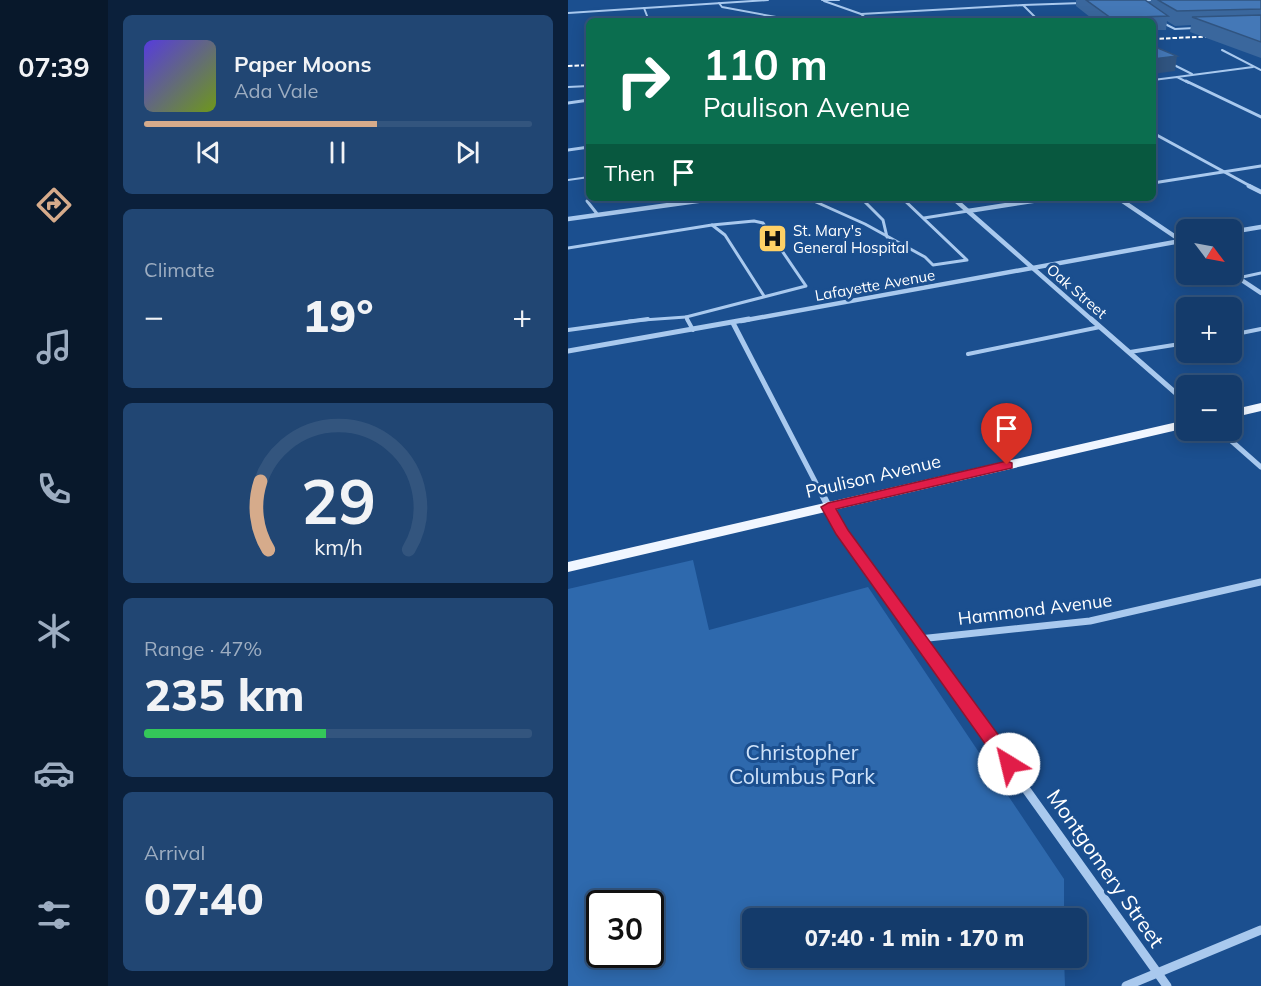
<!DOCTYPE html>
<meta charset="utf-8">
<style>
:root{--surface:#143b6b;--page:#214673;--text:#f1f3f6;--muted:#9dadc1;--line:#33557e;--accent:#d6ab8b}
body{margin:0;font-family:Mulish,sans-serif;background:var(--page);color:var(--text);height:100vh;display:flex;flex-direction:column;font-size:22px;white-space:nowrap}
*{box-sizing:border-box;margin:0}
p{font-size:20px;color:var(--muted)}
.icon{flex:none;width:33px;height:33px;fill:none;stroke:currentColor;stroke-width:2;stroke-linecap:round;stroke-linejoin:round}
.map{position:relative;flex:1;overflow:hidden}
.panel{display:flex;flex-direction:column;gap:15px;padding:15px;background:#0b203b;width:460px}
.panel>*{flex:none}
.top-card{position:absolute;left:18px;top:18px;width:570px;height:183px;border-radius:9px;box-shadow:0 3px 15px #0003,0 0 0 2px var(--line);background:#0b6e4f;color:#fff;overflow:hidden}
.needle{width:39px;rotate:122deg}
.buttons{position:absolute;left:608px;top:219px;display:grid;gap:12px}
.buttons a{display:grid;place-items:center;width:66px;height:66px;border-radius:9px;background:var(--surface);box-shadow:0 3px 15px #0003,0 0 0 2px var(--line);font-size:30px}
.speed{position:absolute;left:18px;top:890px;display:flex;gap:12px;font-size:30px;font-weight:700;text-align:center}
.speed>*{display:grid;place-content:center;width:78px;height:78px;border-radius:50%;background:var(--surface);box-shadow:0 3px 15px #0003,0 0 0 2px var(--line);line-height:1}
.speed .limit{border:3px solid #111;border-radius:9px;background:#fff;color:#111}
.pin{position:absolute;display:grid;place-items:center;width:51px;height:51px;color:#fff;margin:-62px -26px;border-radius:50% 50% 50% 0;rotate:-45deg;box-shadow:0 0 6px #0007}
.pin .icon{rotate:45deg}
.me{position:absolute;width:66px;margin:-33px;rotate:324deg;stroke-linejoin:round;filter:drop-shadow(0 0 4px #0008)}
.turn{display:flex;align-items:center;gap:21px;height:126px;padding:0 18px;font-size:27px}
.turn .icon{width:78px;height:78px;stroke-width:2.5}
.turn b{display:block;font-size:42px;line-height:51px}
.then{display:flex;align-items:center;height:57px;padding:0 18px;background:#0003;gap:12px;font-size:22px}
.big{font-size:45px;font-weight:800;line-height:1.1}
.panel .tile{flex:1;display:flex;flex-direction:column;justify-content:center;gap:9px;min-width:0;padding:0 21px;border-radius:9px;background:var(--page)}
.panel .dial{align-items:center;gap:0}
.dial svg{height:156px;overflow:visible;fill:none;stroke:var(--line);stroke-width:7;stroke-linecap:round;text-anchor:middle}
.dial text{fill:var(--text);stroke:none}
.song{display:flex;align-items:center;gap:18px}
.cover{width:72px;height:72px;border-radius:9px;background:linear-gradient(135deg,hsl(250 70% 55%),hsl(80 70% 35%))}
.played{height:6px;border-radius:3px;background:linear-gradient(90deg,var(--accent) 60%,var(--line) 60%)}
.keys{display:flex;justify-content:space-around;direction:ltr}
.heat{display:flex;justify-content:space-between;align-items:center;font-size:33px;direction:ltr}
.charge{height:9px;border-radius:4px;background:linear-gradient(90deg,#34c759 47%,var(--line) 0)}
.trip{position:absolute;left:174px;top:908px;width:345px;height:60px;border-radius:9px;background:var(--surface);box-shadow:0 3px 15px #0003,0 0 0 2px var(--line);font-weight:800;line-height:60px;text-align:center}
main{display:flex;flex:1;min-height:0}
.menu{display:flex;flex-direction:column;width:108px;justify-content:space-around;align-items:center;background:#08182b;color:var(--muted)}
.menu .icon{width:42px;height:42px}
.menu .on{color:var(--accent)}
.menu b{font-size:27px;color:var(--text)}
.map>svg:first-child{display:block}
</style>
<main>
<nav class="menu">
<b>07:39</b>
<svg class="icon on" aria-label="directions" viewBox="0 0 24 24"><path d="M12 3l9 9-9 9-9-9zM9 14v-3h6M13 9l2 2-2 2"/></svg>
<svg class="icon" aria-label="music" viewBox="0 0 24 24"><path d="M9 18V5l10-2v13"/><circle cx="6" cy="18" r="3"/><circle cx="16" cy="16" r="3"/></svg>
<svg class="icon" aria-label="phone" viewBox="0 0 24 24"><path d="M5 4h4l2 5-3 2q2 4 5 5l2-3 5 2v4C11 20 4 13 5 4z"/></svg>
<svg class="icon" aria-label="climate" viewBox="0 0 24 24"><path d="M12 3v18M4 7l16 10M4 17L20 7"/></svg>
<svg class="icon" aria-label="car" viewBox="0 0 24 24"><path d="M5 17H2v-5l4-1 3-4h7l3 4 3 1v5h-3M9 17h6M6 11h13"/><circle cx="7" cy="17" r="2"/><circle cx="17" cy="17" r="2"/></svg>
<svg class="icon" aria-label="filters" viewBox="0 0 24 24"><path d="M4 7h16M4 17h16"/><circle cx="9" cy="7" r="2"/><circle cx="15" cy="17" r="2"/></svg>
</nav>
<section class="panel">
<div class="tile">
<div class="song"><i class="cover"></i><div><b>Paper Moons</b><p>Ada Vale</p></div></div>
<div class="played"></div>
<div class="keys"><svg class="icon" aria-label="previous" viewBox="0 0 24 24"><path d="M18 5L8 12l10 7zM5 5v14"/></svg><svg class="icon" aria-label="pause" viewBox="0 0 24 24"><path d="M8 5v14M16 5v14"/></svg><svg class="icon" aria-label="next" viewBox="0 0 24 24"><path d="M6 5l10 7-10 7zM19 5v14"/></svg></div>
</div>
<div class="tile"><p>Climate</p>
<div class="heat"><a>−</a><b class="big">19°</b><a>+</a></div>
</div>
<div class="tile dial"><svg viewBox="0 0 100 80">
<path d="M14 69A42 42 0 1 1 86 69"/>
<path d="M14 69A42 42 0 0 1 10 34" stroke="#d6ab8b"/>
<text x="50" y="56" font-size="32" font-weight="700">29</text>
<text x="50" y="72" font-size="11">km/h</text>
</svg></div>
<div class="tile"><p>Range · 47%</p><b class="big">235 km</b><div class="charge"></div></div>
<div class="tile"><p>Arrival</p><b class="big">07:40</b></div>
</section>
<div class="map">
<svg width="693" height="986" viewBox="0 0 693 986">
<rect width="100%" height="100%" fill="#1b4f8f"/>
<path fill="#2e69ad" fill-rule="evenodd" d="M125,560L141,630L300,587L496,879V918H184V957H496L497,986H0V589ZM32,903H82V954H32Z"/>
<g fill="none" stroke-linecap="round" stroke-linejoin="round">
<g stroke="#a9c9ee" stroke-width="2">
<path d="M256,1L293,14L455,5L471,21"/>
<path d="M151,3L154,7L208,17"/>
<path d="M455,5L514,3"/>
<path d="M76,8L81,21"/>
<path d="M0,13L200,0"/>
<path d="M293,14L301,21"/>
<path d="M595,23L607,29L627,28"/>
<path d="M654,50L693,70"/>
<path d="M602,63L624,74"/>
<path d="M609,77L685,67"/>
<path d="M0,87L21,86"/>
<path d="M0,180L21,177"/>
</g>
<g stroke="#a9c9ee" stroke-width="3">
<path d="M253,198L247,200L248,202L297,224L357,257L365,265L399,260L334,198"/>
<path d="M293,198L315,220L319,237"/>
<path d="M19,201L30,215"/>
<path d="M356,218L400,211"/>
<path d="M144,225L157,235L196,296"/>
<path d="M0,248L144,225L186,221L195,223L238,286L118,317L120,321"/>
<path d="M670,278L693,273"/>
<path d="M61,321L118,317"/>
</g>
<g stroke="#a9c9ee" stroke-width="4">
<path d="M119,319L125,330"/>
<path d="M0,330L80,319"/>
<path d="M663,335L693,329"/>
<path d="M562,352L618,343"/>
<path d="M400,354L532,327"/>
</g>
<g stroke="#a9c9ee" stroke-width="2">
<path d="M254,0H271"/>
<path d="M571,1L585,0"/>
<path d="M585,80L609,77L621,83"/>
</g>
<g stroke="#a9c9ee" stroke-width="3">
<path d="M618,81L693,117"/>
<path d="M0,103L21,100"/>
<path d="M585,133L684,187"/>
<path d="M0,150L21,147"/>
<path d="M585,183L693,166"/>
</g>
<g stroke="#a9c9ee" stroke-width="4.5">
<path d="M681,186L693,192"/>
<path d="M385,198L525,321"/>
<path d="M550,198L618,244"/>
<path d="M400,211L484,198"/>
<path d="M0,219L151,198"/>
<path d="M663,232L693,227"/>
<path d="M663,273L693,293"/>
<path d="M173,321L618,240"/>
</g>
<g stroke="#a9c9ee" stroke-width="5">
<path d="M523,319L618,402"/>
<path d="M165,323L252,491"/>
<path d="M0,351L181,319"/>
<path d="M651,430L693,467"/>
</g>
<g stroke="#a9c9ee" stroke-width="7">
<path d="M252,490L273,531L400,709"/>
<path d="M351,639L522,621L693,582"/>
</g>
<g stroke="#a9c9ee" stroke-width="9">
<path d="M399,707L599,986"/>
<path d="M558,986L693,930"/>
</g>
<g fill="#f0f6ff" fill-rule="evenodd">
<path d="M693,403V411L663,418V410Z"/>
<path d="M618,420V428L0,572V562Z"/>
</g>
<g stroke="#fff" stroke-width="2" stroke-dasharray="4.5 2" stroke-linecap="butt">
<path d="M585,39L651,36"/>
<path d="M0,66L21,65"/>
</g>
</g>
<path fill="#3a679d" d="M508,0H577L582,4L583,0H693V58L622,32L623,25L607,26L599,21L598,30H585V21H527L508,6Z"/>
<path fill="#305480" d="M609,56L607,71L585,74V59Z"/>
<g fill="#4478b7" stroke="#305480" stroke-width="1.5">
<path d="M518,0H577L600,16L543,18Z"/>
<path d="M590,0H693V9L609,11Z"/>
<path d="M693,15V42L624,17Z"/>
<path d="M585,46L609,56L585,59Z"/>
</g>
<path fill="#e11d48" stroke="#92132f" stroke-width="1.5" d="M439,461L444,463V468L268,509L280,530L448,759L450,764L448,769L441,771L435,769L268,534L253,507L260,503Z"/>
<defs>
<symbol id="hospital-square" viewBox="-11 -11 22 22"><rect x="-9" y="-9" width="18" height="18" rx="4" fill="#ffd166" stroke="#1b4f8f"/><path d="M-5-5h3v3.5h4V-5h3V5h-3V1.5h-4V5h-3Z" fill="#111"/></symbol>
</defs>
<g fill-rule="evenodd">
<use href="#hospital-square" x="188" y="222" width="33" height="33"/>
</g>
<g text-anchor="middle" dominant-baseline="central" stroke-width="6" stroke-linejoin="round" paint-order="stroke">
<g font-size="15" fill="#fff" stroke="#1b4f8f" text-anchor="start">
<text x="225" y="230">St. Mary's<tspan x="225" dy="17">General Hospital</tspan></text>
</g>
<g font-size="15" fill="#fff" stroke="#1b4f8f">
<text transform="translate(307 285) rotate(-10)">Lafayette Avenue</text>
<text transform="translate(509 291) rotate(41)">Oak Street</text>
</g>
<g font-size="18" fill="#fff" stroke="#1b4f8f">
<text transform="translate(305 476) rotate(-13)">Paulison Avenue</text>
<text transform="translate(467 609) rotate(-7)">Hammond Avenue</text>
</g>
<g font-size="21" fill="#cfe3fa" stroke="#1b4f8f">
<text x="234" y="752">Christopher<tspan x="234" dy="24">Columbus Park</tspan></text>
</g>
<g font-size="21" fill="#fff" stroke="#1b4f8f">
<text transform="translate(538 868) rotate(55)">Montgomery Street</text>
</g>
</g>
</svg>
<div class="buttons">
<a><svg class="needle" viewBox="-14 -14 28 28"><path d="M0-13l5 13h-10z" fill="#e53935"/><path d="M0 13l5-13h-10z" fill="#9dadc1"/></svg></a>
<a>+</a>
<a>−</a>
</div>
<div class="speed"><div class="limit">30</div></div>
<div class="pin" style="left:439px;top:465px;background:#d93025"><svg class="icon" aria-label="arrive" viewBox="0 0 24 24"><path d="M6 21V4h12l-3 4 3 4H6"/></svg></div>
<svg class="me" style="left:441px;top:764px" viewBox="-20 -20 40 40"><circle r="19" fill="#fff"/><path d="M0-13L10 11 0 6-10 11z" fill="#e11d48"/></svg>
<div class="trip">07:40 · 1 min · 170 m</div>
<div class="top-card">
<div class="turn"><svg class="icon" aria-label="right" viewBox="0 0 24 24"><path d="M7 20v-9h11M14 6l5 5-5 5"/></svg><div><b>110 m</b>Paulison Avenue</div></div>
<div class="then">Then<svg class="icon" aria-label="arrive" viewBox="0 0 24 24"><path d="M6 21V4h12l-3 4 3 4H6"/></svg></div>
</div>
</div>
</main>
